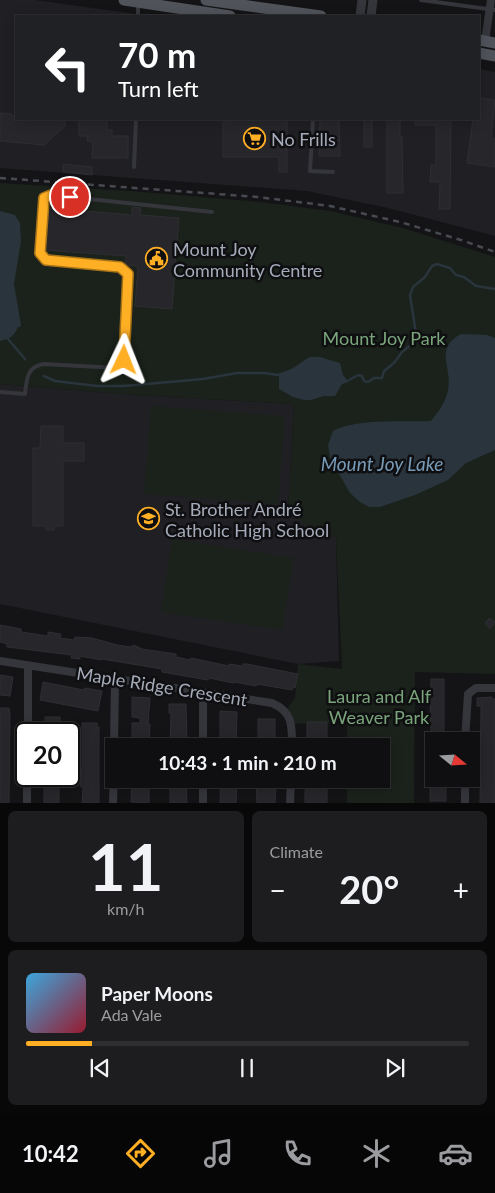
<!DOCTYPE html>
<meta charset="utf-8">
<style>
:root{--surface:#0f0f11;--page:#1d1d1f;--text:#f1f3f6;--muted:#9b9c9f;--line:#2f2f31;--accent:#ffaf24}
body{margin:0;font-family:Lato,sans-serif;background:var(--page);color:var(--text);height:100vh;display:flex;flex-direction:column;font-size:19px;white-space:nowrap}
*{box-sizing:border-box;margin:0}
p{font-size:16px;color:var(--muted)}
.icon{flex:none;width:28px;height:28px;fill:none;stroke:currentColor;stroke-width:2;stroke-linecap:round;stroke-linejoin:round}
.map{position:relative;height:803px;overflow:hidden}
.sheet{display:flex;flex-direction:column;gap:8px;padding:8px;background:#080809;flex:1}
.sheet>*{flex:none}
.guide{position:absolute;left:15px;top:15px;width:465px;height:105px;border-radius:0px;box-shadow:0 2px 12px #0003,0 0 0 1px var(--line);background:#202124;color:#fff;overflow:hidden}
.needle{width:32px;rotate:108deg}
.fabs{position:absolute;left:425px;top:732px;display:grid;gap:10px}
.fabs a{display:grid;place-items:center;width:55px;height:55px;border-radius:0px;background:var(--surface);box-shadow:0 2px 12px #0003,0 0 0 1px var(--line);font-size:25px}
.speed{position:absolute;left:15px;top:722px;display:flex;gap:10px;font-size:25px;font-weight:700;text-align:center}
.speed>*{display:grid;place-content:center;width:65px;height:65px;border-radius:50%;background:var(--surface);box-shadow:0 2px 12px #0003,0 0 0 1px var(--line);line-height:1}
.speed .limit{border:2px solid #111;border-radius:8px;background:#fff;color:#111}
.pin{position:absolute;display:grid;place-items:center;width:42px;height:42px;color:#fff;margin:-21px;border:2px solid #fff;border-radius:50%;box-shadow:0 1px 5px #0007}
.me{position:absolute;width:55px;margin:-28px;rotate:2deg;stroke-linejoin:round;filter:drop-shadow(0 0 4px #0008)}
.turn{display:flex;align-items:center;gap:18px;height:105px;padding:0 20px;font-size:22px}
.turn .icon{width:65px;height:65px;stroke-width:2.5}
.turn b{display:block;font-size:35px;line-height:42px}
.big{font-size:38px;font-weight:700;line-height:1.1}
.sheet .widget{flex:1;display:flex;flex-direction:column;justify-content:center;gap:8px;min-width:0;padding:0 18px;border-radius:8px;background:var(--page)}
.sheet .dial{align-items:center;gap:0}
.dial b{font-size:65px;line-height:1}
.song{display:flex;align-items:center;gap:15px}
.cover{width:60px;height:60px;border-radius:8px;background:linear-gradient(135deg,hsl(200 70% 55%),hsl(350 70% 35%))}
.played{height:5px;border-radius:2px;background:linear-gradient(90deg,var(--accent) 15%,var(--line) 15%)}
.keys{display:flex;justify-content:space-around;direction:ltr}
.heat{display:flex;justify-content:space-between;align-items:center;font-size:28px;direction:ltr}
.sheet .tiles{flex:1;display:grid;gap:8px;grid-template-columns:1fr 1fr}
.widget:last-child{grid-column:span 2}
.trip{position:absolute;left:105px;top:738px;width:285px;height:50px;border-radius:0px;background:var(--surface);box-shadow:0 2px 12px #0003,0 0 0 1px var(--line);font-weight:700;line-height:50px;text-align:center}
.menu{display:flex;height:80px;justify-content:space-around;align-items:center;background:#060607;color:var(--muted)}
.menu .icon{width:35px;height:35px}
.menu .current{color:var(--accent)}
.menu b{font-size:22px;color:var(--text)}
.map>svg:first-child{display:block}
</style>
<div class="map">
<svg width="495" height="803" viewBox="0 0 495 803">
<rect width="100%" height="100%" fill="#141417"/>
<g fill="#202024">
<path d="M0,0H35L150,16H16V119H479V69L495,72V236L388,208L307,191L0,168Z"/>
<path d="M0,384L134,395L294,404L288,512L336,538L339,661L298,664L0,604Z"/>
</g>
<g fill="#1a221b">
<path d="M0,183L131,191L261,202L330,211L403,228L495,257V674L415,672L414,803H347V779H381V746H347V722L291,724L286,710L295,698L298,664L342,669L336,538L310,528L288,512L294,404L134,395L0,384Z"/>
<path d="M151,406L285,416L278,504L144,494Z"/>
<path d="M172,539L294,558L282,630L161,612Z"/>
</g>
<g fill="#29343c">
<path d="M0,211L15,215L20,223L21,241L14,284L21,325L20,327H18C14,336 10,339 0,341Z"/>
<path d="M461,334L487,335L495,338V450L466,463L448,480L415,495L380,507H369L360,502L350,493L330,458L328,445L333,431C357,418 403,422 431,421C438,412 446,402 448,390C453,368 433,349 461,334Z"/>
<path d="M310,357H320L340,363L343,375L349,382L342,384L335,396H324L311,400H304L293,397L279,389V373C292,371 299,363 310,357Z"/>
</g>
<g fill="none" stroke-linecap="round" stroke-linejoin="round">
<g stroke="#29343c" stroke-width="2.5">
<path d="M8,339L25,359"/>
<path d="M44,376L55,381L97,386H124L203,379L237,373H264L278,375"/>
<path d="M349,380L358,375L362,376L364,381C368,383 370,381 374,378H382L384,371L394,363L402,352L412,344L416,334L410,295L413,287L425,277L432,266L437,264L450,268L456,275L464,277L476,286L495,289"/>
</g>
</g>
<g fill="#27272b" stroke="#2e2e33">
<path d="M479,98L495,100L491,138L495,139V167L467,163L473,119H479Z"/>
<path d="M0,113L12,114L16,119H65V126L44,145L0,141Z"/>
<path d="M79,119H107V130H112V136H128V158H92L93,142L87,141L88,136H79Z"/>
<path d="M229,119H287V172H279V157H223V122H229Z"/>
<path d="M320,119H339L340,156H319Z"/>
<rect x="364" y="119" width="8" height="28"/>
<path d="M387,119H400V137H402L403,193H387Z"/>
<path d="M415,119H451L450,209H439L440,182H430L431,165H436V125H415Z"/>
<path d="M63,164L92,167V175L63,172Z"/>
<path d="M132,207L141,208L140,215L179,218L172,309L135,306L138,266L125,265L126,256L44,250L48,208L132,215Z"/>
<path d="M41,426H63V443H84V461H63V526H54V530H46V526H33V448H40Z"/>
<path d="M490,618L495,622L490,629L485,623Z"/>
<path d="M0,625L21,629V632L48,636V632L61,634L60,638L74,640L75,637L92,638L117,645L131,647L134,645L142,649L176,654V657L190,660L191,658L229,666V664L242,666L243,664H247L298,674L295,688L293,687L292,690L257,684L256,686L234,682L233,683L209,678L208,680L162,672V669L102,659L101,660L80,656V659L71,658L72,655L7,647V644L0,642Z"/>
<path d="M0,675L13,677L10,696L0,695Z"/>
<path d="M431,679H444V741H432L430,717Z"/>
<path d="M43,682L84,690L85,688L102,691L98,711L40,700Z"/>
<path d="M132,697L150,698L148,724H150L149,746L132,745V723H140V718L132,717Z"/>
<path d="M492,697V699H495V803H480L481,706H477V698Z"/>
<path d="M169,704H186L187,746H170L171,713H169Z"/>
<path d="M0,708H9L10,714L9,803H0Z"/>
<path d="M220,711L237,712L236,746H220Z"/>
<rect x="45" y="717" width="15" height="17"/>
<rect x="258" y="719" width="17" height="27"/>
<rect x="307" y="722" width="20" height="24"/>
<path d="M82,723H97V727H99V803H82L83,788L80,786L82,765Z"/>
<rect x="44" y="776" width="15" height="27"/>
<path d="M132,779H149V803L131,802Z"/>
<path d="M169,779H186L187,803H170V789L167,788Z"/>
<path d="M221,779H237L236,803H220Z"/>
<path d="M256,779H276L275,803H257Z"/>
<path d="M308,779H327V803H305V790L307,789Z"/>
<rect x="430" y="779" width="16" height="22"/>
</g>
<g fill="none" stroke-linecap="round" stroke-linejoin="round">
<g stroke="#35363c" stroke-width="4">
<path d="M421,0L495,10"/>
<path d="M138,5V16"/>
<path d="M313,119L310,171L333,172"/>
<path d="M134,167L136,119"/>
<path d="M0,392L25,394C27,379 26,368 43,364L118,368L124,360L127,275L120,267L46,260L40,253L44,198L51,195L212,212"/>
</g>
<g stroke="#35363c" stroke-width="8">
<path d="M485,41L491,0"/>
<path d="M0,661L272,703C293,712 292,726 292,746"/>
<path d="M203,693V746"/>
<path d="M28,734V666"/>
<path d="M465,741L468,694L476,688H495"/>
<path d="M114,746L115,680"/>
<path d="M203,779V803"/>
<path d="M465,779V803"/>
<path d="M27,803V776"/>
<path d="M113,803L114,769"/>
<path d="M290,803L291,779"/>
</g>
<g stroke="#35363c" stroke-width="9">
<path d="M360,16L362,0"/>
<path d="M371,16L373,0"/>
</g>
<g stroke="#51535b" stroke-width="11">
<path d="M124,0L230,16"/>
<path d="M206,0L321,16"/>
<path d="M479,40L495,43"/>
<path d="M479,53L495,56"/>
</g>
<path stroke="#484a51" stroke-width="2.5" stroke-dasharray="6 5" stroke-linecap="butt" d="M0,178L258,197L330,206L400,222L461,240L495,252"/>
</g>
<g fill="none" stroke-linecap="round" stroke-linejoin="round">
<defs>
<path id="route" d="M70,197L51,195L44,198L40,253L46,260L120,267L128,274L124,360"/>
</defs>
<use href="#route" stroke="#a67217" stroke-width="12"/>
<use href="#route" stroke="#ffaf24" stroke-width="9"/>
</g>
<defs>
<symbol id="supermarket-ring" viewBox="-11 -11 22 22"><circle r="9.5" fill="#0f0f12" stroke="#ffaf24" stroke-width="1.5"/><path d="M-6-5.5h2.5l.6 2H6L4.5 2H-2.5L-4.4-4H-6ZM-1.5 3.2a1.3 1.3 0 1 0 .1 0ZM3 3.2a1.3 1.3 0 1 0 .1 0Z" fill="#ffaf24"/></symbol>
<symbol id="civic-ring" viewBox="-11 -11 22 22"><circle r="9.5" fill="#0f0f12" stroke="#ffaf24" stroke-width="1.5"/><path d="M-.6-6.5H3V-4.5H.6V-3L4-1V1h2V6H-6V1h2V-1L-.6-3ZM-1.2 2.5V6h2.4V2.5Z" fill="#ffaf24"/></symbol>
<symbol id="school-ring" viewBox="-11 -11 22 22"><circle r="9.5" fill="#0f0f12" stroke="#ffaf24" stroke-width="1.5"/><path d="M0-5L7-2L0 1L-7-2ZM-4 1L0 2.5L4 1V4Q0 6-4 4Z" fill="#ffaf24"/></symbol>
</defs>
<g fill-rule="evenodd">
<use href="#supermarket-ring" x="242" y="126" width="25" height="25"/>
<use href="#civic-ring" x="144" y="246" width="25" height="25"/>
<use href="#school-ring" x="136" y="506" width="25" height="25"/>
</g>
<g text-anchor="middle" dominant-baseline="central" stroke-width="5" stroke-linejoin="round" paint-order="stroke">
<g font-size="18" fill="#a5abb8" stroke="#0f0f12" text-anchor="start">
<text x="271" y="139">No Frills</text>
<text x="173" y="249">Mount Joy<tspan x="173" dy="21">Community Centre</tspan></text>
<text x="165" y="509">St. Brother André<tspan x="165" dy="21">Catholic High School</tspan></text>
</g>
<g font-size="18" fill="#7aa57b" stroke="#0f0f12">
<text x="384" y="338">Mount Joy Park</text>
<text x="379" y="696">Laura and Alf<tspan x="379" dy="21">Weaver Park</tspan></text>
</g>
<g font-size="18" fill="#a5abb8" stroke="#0f0f12">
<text transform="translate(162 686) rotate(9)">Maple Ridge Crescent</text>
</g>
<g font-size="19" font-style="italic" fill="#789bb7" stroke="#0f0f12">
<text x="382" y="463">Mount Joy Lake</text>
</g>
</g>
</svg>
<div class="fabs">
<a><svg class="needle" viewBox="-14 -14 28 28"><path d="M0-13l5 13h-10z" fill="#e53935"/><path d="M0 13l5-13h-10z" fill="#9b9c9f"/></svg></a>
</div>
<div class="speed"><div class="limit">20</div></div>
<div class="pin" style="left:70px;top:197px;background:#d93025"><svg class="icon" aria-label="arrive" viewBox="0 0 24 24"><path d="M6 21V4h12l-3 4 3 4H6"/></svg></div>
<svg class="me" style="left:124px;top:360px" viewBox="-20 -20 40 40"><path d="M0-17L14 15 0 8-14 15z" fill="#ffaf24" stroke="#fff" stroke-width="4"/></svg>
<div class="trip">10:43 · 1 min · 210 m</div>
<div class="guide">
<div class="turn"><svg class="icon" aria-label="left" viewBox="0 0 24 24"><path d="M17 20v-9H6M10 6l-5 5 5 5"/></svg><div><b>70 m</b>Turn left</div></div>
</div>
</div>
<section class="sheet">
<div class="tiles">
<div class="widget dial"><b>11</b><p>km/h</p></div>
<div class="widget"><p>Climate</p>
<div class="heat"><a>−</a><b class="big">20°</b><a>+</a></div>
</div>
<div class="widget">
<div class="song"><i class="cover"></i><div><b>Paper Moons</b><p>Ada Vale</p></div></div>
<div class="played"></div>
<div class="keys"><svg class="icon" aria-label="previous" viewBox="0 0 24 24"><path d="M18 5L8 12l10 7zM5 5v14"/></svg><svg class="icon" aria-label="pause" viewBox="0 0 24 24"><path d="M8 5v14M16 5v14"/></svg><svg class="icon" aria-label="next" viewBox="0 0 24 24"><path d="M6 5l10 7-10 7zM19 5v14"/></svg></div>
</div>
</div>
</section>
<nav class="menu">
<b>10:42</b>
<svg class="icon current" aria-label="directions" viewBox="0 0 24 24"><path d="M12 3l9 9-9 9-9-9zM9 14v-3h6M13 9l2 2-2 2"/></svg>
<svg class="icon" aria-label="music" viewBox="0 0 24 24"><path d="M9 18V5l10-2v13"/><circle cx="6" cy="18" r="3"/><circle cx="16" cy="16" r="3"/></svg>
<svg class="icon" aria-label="phone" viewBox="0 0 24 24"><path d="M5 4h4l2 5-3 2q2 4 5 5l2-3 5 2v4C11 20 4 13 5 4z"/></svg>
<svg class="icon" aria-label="climate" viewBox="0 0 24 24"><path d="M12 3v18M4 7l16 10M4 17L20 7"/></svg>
<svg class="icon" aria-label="car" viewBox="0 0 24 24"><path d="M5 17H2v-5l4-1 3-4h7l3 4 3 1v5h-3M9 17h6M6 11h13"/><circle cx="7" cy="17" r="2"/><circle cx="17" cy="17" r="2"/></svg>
</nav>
